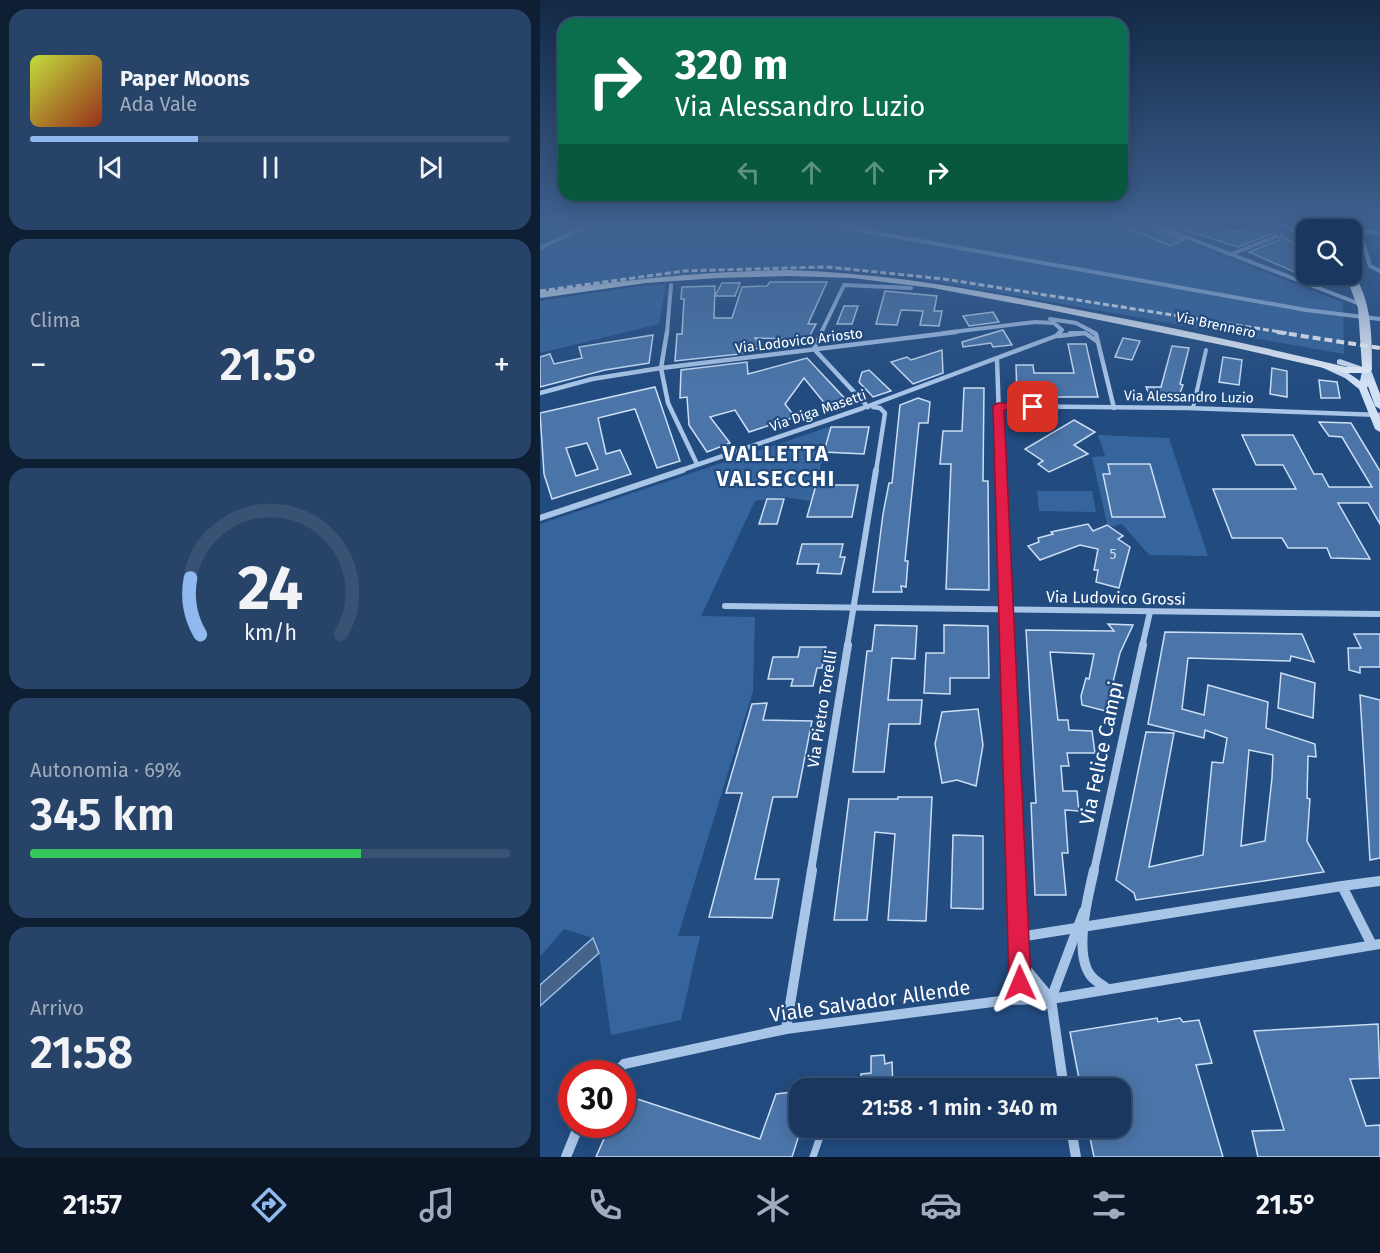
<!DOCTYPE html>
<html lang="it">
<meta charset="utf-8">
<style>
:root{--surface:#1a385f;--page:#274368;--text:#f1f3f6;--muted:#9facbd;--line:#385274;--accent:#90b9f0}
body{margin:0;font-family:"Fira Sans",sans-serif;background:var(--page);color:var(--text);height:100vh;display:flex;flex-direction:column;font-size:22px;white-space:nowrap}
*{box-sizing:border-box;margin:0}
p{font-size:20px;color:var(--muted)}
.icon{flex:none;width:33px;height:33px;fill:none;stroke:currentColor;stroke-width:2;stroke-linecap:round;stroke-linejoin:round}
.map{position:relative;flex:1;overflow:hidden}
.drawer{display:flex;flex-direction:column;gap:9px;padding:9px;background:#0e1f34;width:540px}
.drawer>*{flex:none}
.guide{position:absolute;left:18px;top:18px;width:570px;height:183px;border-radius:18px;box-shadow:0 3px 15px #0003,0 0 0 2px var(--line);background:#0b6e4f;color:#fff;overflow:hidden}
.buttons{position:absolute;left:756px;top:219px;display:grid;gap:12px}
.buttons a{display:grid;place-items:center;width:66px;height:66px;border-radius:12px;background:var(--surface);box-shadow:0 3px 15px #0003,0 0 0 2px var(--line);font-size:30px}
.speed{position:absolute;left:18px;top:1060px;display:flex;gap:12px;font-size:30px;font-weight:700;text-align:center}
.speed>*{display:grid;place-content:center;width:78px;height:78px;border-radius:50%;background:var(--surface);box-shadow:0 3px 15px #0003,0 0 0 2px var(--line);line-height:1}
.speed .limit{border:9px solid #d22;background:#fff;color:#111}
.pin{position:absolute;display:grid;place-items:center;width:51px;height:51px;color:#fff;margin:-26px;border-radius:12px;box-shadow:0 3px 9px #0006}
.me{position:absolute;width:66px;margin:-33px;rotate:359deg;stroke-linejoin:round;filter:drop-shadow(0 0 4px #0008)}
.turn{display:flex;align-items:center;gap:21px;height:126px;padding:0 18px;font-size:27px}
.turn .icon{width:78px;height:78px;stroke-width:2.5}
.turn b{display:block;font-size:42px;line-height:51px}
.lanes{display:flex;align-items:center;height:57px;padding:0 18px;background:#0003;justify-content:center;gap:30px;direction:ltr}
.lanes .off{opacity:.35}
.big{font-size:45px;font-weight:600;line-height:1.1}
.drawer .card{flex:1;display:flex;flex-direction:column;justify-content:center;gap:9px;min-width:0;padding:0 21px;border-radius:18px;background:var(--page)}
.drawer .dial{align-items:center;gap:0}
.dial svg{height:156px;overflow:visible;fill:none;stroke:var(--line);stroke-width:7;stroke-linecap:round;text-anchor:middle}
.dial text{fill:var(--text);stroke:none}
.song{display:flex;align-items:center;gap:18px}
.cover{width:72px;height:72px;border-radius:9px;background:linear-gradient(135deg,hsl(70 70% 55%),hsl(10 70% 35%))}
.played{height:6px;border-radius:3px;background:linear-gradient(90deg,var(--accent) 35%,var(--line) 35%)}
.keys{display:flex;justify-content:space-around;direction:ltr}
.heat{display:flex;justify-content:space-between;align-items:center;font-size:33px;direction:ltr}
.charge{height:9px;border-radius:4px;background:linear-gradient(90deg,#34c759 69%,var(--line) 0)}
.trip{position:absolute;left:249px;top:1078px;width:342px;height:60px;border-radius:18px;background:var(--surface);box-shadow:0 3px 15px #0003,0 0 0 2px var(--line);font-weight:600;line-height:60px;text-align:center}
.tabs{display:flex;height:96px;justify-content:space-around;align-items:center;background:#0a1626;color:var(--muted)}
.tabs .icon{width:42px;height:42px}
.tabs .selected{color:var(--accent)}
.tabs b{font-size:27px;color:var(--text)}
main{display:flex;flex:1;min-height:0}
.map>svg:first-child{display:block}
</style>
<main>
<section class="drawer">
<div class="card">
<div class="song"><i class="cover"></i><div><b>Paper Moons</b><p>Ada Vale</p></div></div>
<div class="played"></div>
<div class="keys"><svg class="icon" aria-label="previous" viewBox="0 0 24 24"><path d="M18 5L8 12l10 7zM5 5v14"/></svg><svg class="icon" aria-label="pause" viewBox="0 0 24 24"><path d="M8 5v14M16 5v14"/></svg><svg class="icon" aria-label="next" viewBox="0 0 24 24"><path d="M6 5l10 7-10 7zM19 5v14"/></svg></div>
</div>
<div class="card"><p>Clima</p>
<div class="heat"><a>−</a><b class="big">21.5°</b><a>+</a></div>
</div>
<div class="card dial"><svg viewBox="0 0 100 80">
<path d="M14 69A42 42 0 1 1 86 69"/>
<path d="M14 69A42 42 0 0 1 9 40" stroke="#90b9f0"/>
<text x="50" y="56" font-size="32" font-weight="700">24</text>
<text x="50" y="72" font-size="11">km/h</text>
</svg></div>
<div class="card"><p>Autonomia · 69%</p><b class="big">345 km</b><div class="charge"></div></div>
<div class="card"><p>Arrivo</p><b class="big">21:58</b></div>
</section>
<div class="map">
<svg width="840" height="1157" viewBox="0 0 840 1157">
<rect width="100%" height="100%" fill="#224b7f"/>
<g fill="#36659d">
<path d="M0,224H600L803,302L804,354L347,273L269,269L193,270L75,281L0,294Z"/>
<path d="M126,284L119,324L0,353V301L98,286Z"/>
<path d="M292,426L271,501L244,497L215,501L161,616L215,617L213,691L138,936H160L141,1020L71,1035L59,953L53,938L24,929L0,957V524Z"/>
<path d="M558,435L629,438L668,556L609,555L582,524L568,528L552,457L565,456Z"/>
<path d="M497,491H552L556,512L499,511Z"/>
</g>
<path fill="#46648a" stroke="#9cbfe8" stroke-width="1.5" d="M53,938L59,953L0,1006V985Z"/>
<g fill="#4b75a8" stroke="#cbdef5" stroke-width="1.5" fill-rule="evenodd">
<path d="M577,224H608L643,240L631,246Z"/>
<path d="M625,224H679L676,226L694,232L724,226L736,232L698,247Z"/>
<path d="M741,235L766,251V273L761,275L709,252L739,240Z"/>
<path d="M230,282H287L268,324H276L268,339L215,338L222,347L200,354L135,361L137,334H142L144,299H141L142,287L175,286L174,318H192L202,287L227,286Z"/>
<path d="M182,283H200L195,296H175Z"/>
<path d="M345,291L397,296L394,311H402L399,326L380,325L383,311L361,310L357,325L336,324Z"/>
<path d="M304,306H318L312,324H297Z"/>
<path d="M453,312L459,322L429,326L423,316Z"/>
<path d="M463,330L472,345L453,347L451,343L423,347L422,342Z"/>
<path d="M113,335L109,363L65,370L0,387V357L10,354L14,364L42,358L39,347Z"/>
<path d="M583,338L600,341L592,360L575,357Z"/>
<path d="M528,344H546L558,397H477L476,365H493L494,373H534Z"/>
<path d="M632,346L649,348L640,384L643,385L638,398H611L606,387H621Z"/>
<path d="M402,350L403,373L373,384L351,362L367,357L371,360Z"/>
<path d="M683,357L702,360L699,385L679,382Z"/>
<path d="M267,358L310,404L290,410L264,378L245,404L255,417L209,432L195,410L170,417L190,443L167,452L149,425L147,397L140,398L141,370L207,362L208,374Z"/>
<path d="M732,368L747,371V397L730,394Z"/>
<path d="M329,370L351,391L333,397L319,382L322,372Z"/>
<path d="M779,380L797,382L800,398H781Z"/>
<path d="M115,387L140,461L117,468L95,409L58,418L66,454L80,450L91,474L12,499L4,474L0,413ZM47,443L58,469L36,476L26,448Z"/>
<path d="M424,388H444L443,481H448L449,590L406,589L411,464H400L403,431H422Z"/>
<path d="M378,398L390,402L388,423H379L365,561H368L366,587L361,586L362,592H333L343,514L349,483H352L360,405Z"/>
<path d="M534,420L555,432L534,445L548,454L509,472L498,464L503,461L485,449Z"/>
<path d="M779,422L811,423L840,471V524L828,503H798L830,559L791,558L787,548H748L742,538H692L673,489H756L743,465H716L702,435H753L774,474H782L789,487H832L802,437L789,436Z"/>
<path d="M291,427H329L324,454L284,452Z"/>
<path d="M568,464H610L625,517H572L563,474H570Z"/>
<path d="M276,485H318L312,517H267Z"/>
<path d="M227,499H244L237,524H219Z"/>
<path d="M548,524L553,531L567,525L583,536L578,539L590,547L579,588L556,582L558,570H554L558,549L540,545L500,560L488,546L499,542L498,538L513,534L511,532Z"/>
<path d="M262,544H303L300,557H305L301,574L277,573L279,564H257Z"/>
<path d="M568,624L593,625L580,653L566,711L542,705L541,696L546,678L549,679L554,654L510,652L518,720H528L529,730L552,731L555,753H527L529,766H521L523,791H537L539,811L525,810L528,853H522L526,895H495L491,803H496L486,630L574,631Z"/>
<path d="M335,625L377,626L375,659L352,658L348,700H382L380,724H349L344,772H313L327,651H332Z"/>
<path d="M404,625L448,626L449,678H410V694L384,693L386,653H404Z"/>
<path d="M625,632L762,634L774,662L751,656L750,661L648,658L642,709L664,715L668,685L728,702L726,728L775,744L776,757L768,756L767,798L770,799L767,841L784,872L596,900L594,893L576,880L606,732L634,733L609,867L663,855L672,762L683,763L687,738L665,730L664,738L608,724ZM709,750L733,755L732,778L725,841L701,846Z"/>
<path d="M814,634H840V667H820V673L809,670L808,648H821Z"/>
<path d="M260,647H286L282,668H277L273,686H251L253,679H228L233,657H258Z"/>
<path d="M741,673L775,683L773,718L738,708Z"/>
<path d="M820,695L840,700V858L830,860Z"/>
<path d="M227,703L223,720L272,721L257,797H233L215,879H239L232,918L169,917L202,793H186L212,704Z"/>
<path d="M438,709L443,745L436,786L417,780L402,783L395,744L402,712Z"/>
<path d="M358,797H392L386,921L348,920L355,834L335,832L327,920H294L309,799H358Z"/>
<path d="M413,835L443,836V909L411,908Z"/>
<path d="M617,1018L618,1022L640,1018L643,1022L659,1020L672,1063L656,1065L683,1157H554L548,1128H580V1089H541L530,1032Z"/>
<path d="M838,1024L840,1078L810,1079L826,1126L840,1125V1157H718L712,1131L744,1130L714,1031Z"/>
<path d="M344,1055L345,1064L352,1062L353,1089H321V1074L331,1073V1056Z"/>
<path d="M260,1091V1132L252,1157H56L70,1125H82V1094L220,1139L236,1094Z"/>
</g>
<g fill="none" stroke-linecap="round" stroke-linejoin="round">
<path stroke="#a8c4e7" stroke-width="4" d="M653,408L666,350"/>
<path stroke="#a8c4e7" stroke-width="7" d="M273,1157L283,1128"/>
<g stroke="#a8c4e7" stroke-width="4">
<path d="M286,224L766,310L840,319"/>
<path d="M612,224L820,304"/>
<path d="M818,224L830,266L840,271"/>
<path d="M820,231L840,233"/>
<path d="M0,248L51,224"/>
<path d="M692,254L737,236"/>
<path d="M510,319L536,323L555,333"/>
<path d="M127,333L131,285"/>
<path d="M281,333L304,285L371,288"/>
<path d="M404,333L495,322L514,323L522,330L519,333"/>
<path d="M530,333H544"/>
</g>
<g stroke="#a8c4e7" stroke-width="4.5">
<path d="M127,332L121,368L128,403L157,464"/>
<path d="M282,332L274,349L328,407"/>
<path d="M552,332L556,334L574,408"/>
<path d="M518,336L545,333L558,342"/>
<path d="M457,360L461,471"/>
<path d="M0,393L52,379L121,368L416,332"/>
<path d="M458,406L647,408L840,415"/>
<path d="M333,407L340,408L345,413L336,471"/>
<path d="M139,471L323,408L516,336L520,332"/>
</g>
<g stroke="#a8c4e7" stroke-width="6">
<path d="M461,470L467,647"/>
<path d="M0,518L143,470"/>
<path d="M185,606L840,614"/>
<path d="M307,647L336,470"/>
<path d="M602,647L610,612"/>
</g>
<g stroke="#a8c4e7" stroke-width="8">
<path d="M467,645L475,871"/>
<path d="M271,871L308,645"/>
<path d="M554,871L603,645"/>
</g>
<g stroke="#a8c4e7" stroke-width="10">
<path d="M475,870L480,962L511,999"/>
<path d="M554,870C548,896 533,954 551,976C555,981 561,984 566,988"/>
<path d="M479,937L802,886"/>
<path d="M832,945L802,886L840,881"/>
<path d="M468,1000L480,983V962"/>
<path d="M246,1029L272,870"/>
<path d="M75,1074L84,1064L246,1029L468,1000L511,999L840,944"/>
<path d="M524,1089L511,999L544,911"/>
<path d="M531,1128L536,1157"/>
<path d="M26,1157L39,1125"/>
</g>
<path fill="#d2e1f6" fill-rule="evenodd" d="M800,359L831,370L840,394V409L835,406L828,386L827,388L840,418V432L835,429L819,389L805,378L781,367C791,361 811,374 820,381L822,371L797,364V360Z"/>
<g fill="#e9f1fd" fill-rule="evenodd">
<path d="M738,224H749L766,234V239Z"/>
<path d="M249,270C346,273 439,290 534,309C625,326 716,345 806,367H822L818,308L805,274H812V272C832,299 832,337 832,370L827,373H806L692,347L500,308L393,288L312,278L249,276L177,278L106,283L0,298V292C83,280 165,271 249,270Z"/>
</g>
<path stroke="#fff" stroke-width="3" stroke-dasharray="6 3" stroke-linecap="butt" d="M0,291L144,271L288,267L404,279L747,333"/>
<path stroke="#fff" stroke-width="4" stroke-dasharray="8 4" stroke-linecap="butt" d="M737,332L840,348"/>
</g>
<linearGradient id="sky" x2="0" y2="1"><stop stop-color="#132946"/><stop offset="0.58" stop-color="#3e6190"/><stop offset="1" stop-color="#3e6190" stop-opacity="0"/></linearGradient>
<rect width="840" height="386" fill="url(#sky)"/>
<path fill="#e11d48" stroke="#92132f" stroke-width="1.5" d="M493,403L498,407L496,409L464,410L491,983L487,991L480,994L473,991L469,983L453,406L458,403Z"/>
<g text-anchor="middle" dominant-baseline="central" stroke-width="4.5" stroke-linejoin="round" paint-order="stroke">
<g font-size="14" fill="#fff" stroke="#224b7f">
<text transform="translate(676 325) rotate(12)">Via Brennero</text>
<text transform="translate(259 341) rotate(-7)">Via Lodovico Ariosto</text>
<text transform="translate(649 397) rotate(1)">Via Alessandro Luzio</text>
<text transform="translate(278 411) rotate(-19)">Via Diga Masetti</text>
</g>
<g font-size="14" fill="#d2dce9">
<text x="573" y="554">5</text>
</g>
<g font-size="16" fill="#fff" stroke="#224b7f">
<text transform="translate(576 598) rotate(1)">Via Ludovico Grossi</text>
<text transform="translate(282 709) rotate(-81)">Via Pietro Torelli</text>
</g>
<g font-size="20" fill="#fff" stroke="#224b7f">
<text transform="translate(561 753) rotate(-78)">Via Felice Campi</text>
<text transform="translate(330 1001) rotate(-8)">Viale Salvador Allende</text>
</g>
<g font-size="22" font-weight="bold" letter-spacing="1.5" fill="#fff" stroke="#224b7f">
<text x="236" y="453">VALLETTA<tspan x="236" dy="25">VALSECCHI</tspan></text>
</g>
</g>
</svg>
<div class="buttons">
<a><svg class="icon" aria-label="search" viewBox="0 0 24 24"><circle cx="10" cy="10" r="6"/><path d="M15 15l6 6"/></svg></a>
</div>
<div class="speed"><div class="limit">30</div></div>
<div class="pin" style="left:493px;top:407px;background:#d93025"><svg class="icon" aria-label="arrive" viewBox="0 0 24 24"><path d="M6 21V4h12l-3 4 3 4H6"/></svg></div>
<svg class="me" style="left:480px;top:983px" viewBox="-20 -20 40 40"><path d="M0-17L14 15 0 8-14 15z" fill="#e11d48" stroke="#fff" stroke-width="4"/></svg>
<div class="trip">21:58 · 1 min · 340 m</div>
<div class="guide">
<div class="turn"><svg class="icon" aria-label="right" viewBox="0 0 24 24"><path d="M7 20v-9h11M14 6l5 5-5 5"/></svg><div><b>320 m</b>Via Alessandro Luzio</div></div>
<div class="lanes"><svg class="icon off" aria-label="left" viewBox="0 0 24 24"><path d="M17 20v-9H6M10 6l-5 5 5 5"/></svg><svg class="icon off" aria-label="ahead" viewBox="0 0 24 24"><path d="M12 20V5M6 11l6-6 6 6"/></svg><svg class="icon off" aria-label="ahead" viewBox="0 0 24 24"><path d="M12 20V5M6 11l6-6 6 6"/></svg><svg class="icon" aria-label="right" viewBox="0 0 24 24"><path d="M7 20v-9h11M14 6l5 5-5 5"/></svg></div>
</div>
</div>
</main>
<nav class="tabs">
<b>21:57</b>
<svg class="icon selected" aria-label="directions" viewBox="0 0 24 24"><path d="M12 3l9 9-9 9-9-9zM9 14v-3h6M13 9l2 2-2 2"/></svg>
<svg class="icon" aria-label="music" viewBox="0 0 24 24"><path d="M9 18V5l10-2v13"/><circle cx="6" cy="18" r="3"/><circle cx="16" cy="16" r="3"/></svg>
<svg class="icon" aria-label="phone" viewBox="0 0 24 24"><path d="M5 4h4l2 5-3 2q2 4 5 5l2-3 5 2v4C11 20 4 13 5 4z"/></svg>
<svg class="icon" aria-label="climate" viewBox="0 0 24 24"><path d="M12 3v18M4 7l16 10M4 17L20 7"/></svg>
<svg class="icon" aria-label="car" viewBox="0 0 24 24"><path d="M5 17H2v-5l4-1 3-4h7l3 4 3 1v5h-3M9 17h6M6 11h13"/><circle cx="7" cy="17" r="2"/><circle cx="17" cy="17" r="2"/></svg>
<svg class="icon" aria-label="filters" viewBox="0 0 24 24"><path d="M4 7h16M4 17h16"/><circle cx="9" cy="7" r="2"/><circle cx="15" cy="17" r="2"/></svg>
<b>21.5°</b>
</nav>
